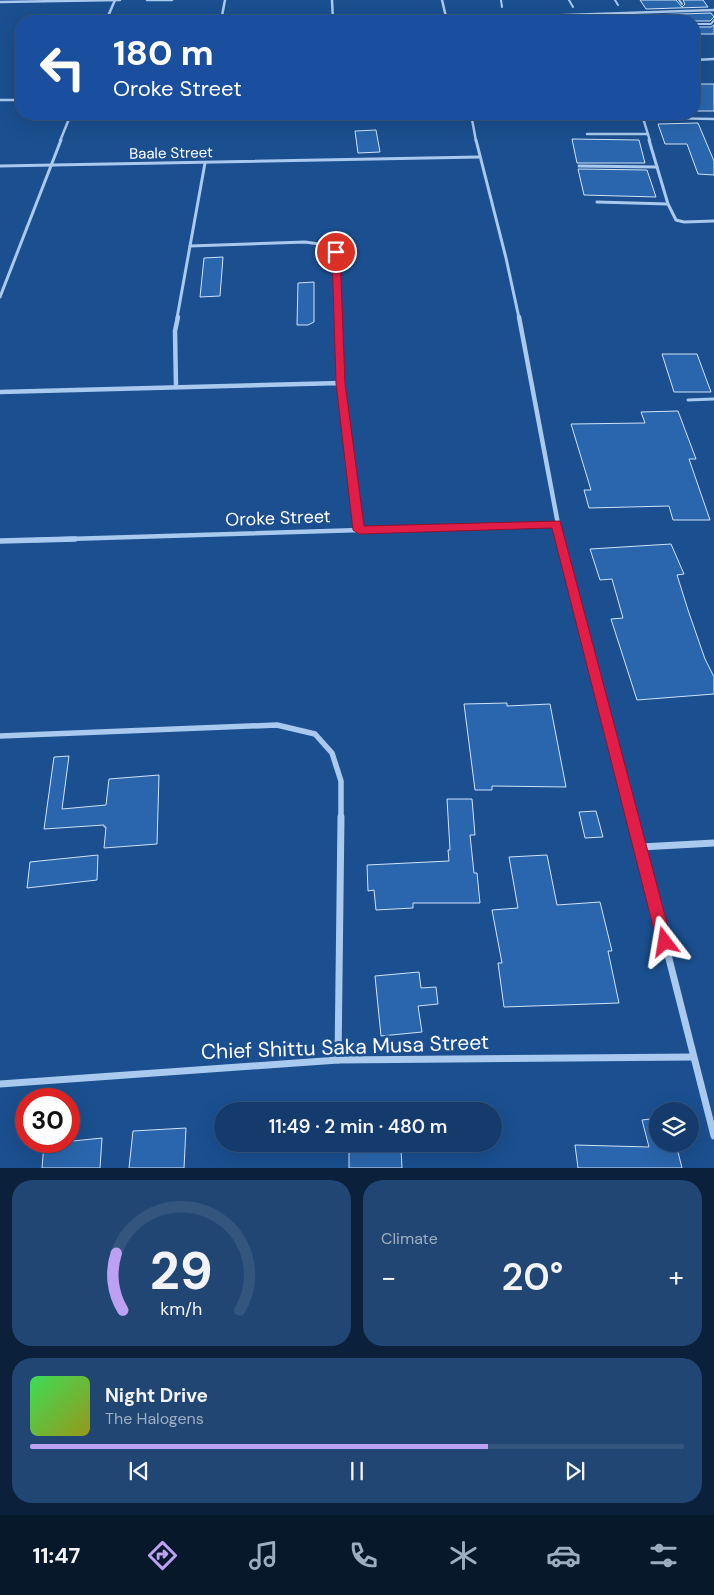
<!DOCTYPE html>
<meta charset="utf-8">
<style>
:root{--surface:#143b6b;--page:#214673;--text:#f1f3f6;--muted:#9dadc1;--line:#33557e;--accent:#bca0f2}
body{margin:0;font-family:"DM Sans",sans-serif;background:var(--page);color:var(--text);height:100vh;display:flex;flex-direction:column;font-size:19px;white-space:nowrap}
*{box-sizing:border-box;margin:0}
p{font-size:16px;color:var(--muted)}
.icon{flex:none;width:28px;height:28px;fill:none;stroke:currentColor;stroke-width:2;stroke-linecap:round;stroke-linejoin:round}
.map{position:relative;height:1168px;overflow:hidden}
.sheet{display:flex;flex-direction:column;gap:12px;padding:12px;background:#0b203b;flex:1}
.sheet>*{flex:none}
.top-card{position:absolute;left:15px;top:15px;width:685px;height:105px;border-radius:20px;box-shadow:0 5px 20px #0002,0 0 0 1px var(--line);background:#1a4fa0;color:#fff;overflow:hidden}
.controls{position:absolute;left:649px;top:1102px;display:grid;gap:10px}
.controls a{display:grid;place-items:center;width:50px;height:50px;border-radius:50%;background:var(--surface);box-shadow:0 5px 20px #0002,0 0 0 1px var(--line);font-size:25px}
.speed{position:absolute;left:15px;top:1088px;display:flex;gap:10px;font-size:25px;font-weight:700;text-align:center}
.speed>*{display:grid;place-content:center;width:65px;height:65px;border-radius:50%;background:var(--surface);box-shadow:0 5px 20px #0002,0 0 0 1px var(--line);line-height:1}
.speed .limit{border:8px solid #d22;background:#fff;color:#111}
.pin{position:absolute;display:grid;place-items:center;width:42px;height:42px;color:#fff;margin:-21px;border:2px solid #fff;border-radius:50%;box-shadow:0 1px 5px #0007}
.me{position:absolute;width:55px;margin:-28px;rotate:346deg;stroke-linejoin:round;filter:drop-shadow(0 0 4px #0008)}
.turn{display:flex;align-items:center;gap:18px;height:105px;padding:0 15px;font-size:22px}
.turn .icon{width:65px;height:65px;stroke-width:2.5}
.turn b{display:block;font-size:35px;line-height:42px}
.big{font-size:38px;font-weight:600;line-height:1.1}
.sheet .tile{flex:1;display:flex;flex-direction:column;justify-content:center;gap:8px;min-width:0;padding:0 18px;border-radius:20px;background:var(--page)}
.sheet .dial{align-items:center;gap:0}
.dial svg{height:130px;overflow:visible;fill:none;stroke:var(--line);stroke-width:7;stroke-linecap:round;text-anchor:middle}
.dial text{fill:var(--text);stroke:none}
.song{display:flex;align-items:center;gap:15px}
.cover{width:60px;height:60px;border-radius:8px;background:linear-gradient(135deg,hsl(130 70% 55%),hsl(60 70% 35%))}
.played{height:5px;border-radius:2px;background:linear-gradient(90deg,var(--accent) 70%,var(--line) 70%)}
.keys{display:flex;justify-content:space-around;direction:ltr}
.heat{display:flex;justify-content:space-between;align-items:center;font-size:28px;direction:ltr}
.sheet .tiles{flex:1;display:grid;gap:12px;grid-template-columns:1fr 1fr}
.tile:last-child{grid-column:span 2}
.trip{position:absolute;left:214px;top:1102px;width:288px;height:50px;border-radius:25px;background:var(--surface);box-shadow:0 5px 20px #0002,0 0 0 1px var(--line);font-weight:600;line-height:50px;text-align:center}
.tabs{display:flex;height:80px;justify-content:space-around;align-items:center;background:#08182b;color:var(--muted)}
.tabs .icon{width:35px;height:35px}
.tabs .current{color:var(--accent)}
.tabs b{font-size:22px;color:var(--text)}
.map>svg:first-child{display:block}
</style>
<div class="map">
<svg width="714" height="1168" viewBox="0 0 714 1168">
<rect width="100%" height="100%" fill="#1b4f8f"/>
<g fill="#2a66ad" stroke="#cfe3fa">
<path d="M640,0H676L682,7L685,4L683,0H703L708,7L646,9Z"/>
<path d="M711,13L714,17L710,21H653L649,15Z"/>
<path d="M714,25V34H694V27H711Z"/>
<rect x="694" y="84" width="20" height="27"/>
<path d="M698,123L714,161V175L698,174L687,144H665L658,124Z"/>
<path d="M376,130L380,152L358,153L355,131Z"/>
<path d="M572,139L639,140L645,163H577Z"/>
<path d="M578,169L647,170L656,197L584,195Z"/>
<path d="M223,257L220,296L200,297L204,258Z"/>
<path d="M314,282V322L308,325H297L298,283Z"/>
<path d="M662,354H697L711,392H674Z"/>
<path d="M678,411L696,459H689L710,520H673L669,506L589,508L584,490H591L571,424L645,423L641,412Z"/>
<path d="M671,544L684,574L677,575L688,610L705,659L714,677V694L637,700L611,619L623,618L612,579L600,580L590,549Z"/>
<path d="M507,703V706L550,704L566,787L492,786V790H475L464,704Z"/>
<path d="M69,756L62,809L106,805L109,779L159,775L157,844L104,848L106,827H104V825L44,829L54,757Z"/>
<path d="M447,799H472L475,835H470L474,873H477L480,903H413V908L376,910L374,890L368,891L367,865L449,861L448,850H450Z"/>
<path d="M596,811L603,837L585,838L579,812Z"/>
<path d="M98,855L97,880L27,888L30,862Z"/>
<path d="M547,855L557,905L600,902L612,951H608L619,1003L504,1007L498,963H502L492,910L518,908L509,857Z"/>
<path d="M419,972L421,988L436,987L438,1004L418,1006L422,1032L381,1036L375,976Z"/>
<path d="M658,1118V1144H676L682,1168H578L575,1145L649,1147L642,1120Z"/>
<path d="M186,1128L184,1168H129L133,1131Z"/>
<path d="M102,1138L100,1168H42L44,1144Z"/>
<path d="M401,1149L402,1168H349V1150Z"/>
</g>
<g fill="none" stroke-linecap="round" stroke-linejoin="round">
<g stroke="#a9c9ee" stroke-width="2">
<path d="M501,0L502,7"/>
<path d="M569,0L573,7"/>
<path d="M615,0L618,5"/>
<path d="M679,0L682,4"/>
<path d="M694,24H711L714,20"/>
</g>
<path stroke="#a9c9ee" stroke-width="3" d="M688,400L714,399"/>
<g stroke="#a9c9ee" stroke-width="2.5">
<path d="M147,0H172"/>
<path d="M332,0L333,21"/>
<path d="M442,0L447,21"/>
<path d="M0,2L120,0"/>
<path d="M447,19L714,10"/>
<path d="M106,21L115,0"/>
<path d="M221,21L225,0"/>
<path d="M694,60L714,59"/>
<path d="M0,100H21"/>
<path d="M471,114L476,141"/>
<path d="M560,116L714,119"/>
<path d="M643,118L650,141"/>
<path d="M587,134H648"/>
<path d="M60,141L71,114"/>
</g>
<g stroke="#a9c9ee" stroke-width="3">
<path d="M476,140L506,258L519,318"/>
<path d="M649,140L668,204L676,220L684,222L714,221"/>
<path d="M0,166L479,157"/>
<path d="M579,166L657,167"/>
<path d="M597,202L668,204"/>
<path d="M190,246L305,242L326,245L336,252L339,318"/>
<path d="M0,297L61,140"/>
<path d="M177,318L205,163"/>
</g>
<g stroke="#a9c9ee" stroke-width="4.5">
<path d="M338,317L341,383"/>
<path d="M519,317L561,540"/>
<path d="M176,387L175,331L178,317"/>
<path d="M0,392L341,383L359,530"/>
<path d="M35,540L557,524"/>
</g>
<g stroke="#a9c9ee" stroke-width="5.5">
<path d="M561,539L634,818"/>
<path d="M0,541L75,539"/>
<path d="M0,736L277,725L315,734L332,753L341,781V818"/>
</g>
<g stroke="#a9c9ee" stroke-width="7">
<path d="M633,817L714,1136"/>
<path d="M641,847L714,843"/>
<path d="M338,1060L341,817"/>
<path d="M0,1084L338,1060L693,1057"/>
</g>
</g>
<path fill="#e11d48" stroke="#92132f" d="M336,250L340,252L345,383L364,526L560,521L672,942L670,948L665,950L659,948L657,942L552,528L359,534L353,530L336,383L332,252Z"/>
<g text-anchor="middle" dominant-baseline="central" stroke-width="5" stroke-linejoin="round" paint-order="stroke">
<g font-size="15" fill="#fff" stroke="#1b4f8f">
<text transform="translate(171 153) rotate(-1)">Baale Street</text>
</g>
<g font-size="18" fill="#fff" stroke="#1b4f8f">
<text transform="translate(278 518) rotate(-2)">Oroke Street</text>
</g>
<g font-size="21" fill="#fff" stroke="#1b4f8f">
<text transform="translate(345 1047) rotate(-2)">Chief Shittu Saka Musa Street</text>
</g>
</g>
</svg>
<div class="controls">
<a><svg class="icon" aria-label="layers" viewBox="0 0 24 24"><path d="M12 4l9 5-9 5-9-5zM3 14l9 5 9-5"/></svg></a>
</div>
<div class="speed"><div class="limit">30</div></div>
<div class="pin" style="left:336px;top:252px;background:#d93025"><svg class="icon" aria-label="arrive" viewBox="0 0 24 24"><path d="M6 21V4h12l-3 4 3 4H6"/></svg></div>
<svg class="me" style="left:665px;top:942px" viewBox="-20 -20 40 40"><path d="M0-17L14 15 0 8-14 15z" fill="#e11d48" stroke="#fff" stroke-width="4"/></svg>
<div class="trip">11:49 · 2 min · 480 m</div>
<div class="top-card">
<div class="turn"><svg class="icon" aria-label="left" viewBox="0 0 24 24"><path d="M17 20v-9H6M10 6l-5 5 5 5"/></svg><div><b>180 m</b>Oroke Street</div></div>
</div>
</div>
<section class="sheet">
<div class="tiles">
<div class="tile dial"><svg viewBox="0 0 100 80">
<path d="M14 69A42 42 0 1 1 86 69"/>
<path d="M14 69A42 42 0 0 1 10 34" stroke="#bca0f2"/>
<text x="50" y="56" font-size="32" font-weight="700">29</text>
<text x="50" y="72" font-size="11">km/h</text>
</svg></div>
<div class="tile"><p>Climate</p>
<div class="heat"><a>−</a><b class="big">20°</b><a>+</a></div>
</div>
<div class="tile">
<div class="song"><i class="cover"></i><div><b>Night Drive</b><p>The Halogens</p></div></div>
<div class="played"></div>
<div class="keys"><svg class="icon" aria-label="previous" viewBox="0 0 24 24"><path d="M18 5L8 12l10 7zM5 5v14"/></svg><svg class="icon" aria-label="pause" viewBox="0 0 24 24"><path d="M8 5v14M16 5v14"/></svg><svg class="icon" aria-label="next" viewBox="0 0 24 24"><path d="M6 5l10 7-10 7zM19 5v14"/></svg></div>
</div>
</div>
</section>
<nav class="tabs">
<b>11:47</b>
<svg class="icon current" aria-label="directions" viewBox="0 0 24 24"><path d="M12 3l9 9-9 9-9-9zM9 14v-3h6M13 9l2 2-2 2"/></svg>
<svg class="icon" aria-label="music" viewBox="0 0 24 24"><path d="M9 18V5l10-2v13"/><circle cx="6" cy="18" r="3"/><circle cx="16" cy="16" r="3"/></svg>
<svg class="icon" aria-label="phone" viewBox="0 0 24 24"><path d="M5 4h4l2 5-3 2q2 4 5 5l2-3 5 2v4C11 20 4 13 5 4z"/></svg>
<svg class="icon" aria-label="climate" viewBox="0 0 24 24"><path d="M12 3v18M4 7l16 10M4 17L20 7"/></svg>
<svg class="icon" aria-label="car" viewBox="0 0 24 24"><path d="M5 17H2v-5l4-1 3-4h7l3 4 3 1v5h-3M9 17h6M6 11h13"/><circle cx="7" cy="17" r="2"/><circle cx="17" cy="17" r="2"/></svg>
<svg class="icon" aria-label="filters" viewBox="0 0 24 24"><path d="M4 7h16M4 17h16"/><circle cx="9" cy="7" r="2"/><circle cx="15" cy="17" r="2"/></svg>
</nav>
